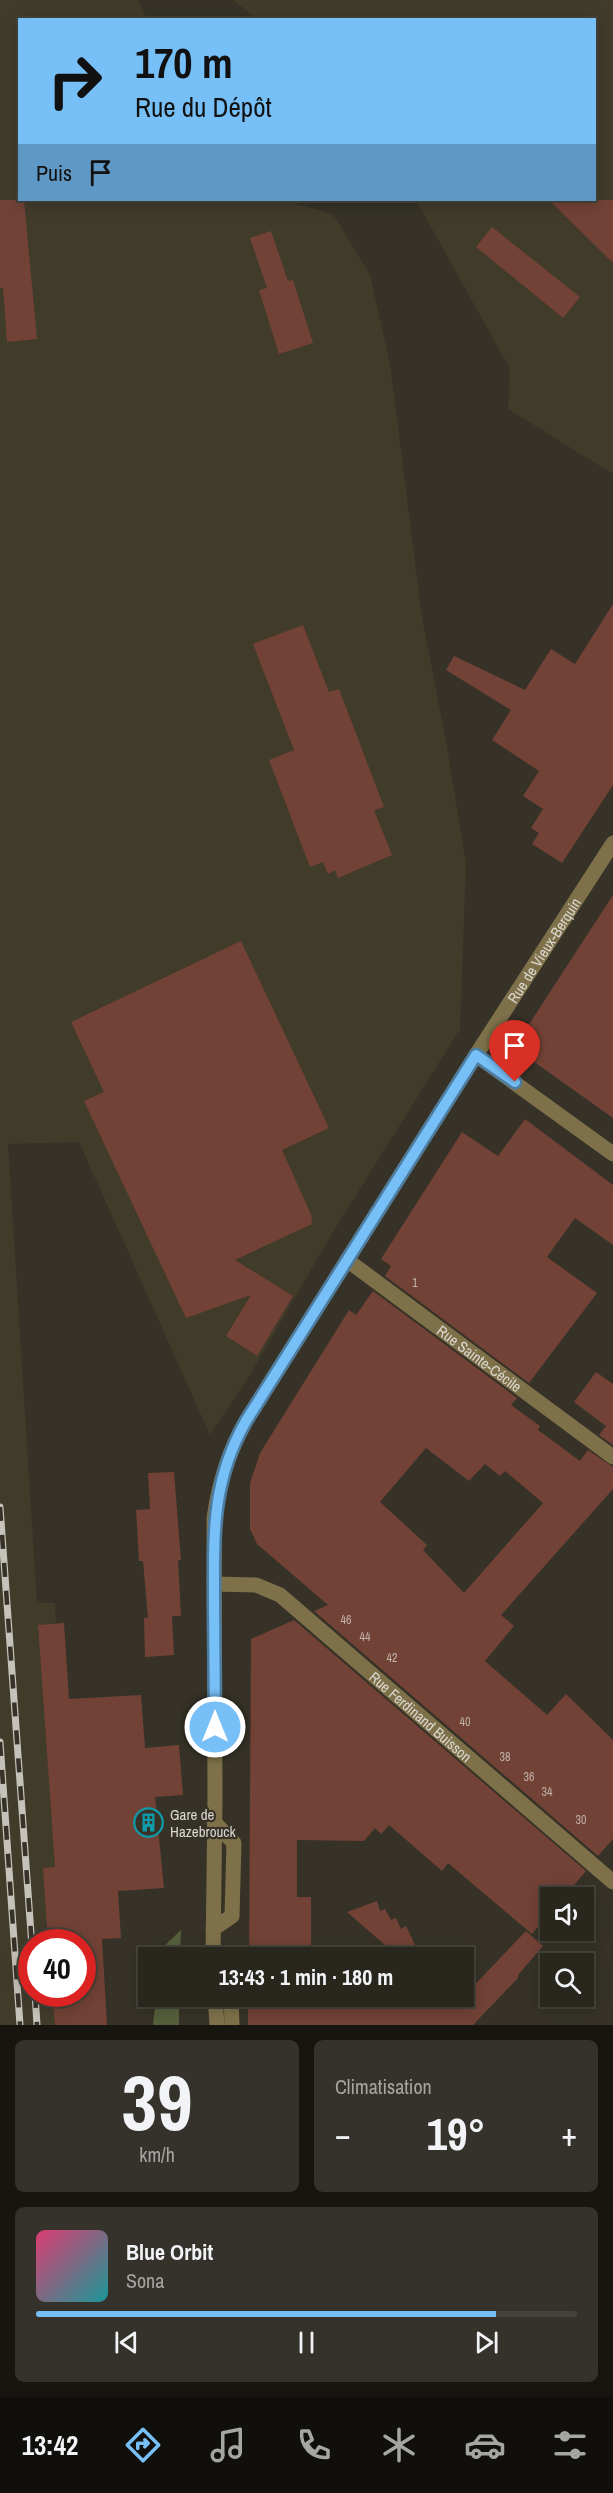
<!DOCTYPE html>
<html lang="fr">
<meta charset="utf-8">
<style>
:root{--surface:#28261d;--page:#34322a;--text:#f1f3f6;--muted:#a5a5a4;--line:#44433b;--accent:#77bff7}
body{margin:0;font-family:"Archivo Narrow",sans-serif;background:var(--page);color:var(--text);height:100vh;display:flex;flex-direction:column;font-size:22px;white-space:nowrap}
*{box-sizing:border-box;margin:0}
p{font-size:20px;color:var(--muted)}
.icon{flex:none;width:33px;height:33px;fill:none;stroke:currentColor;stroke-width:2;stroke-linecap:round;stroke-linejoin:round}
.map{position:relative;height:2025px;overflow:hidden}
.side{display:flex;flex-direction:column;gap:15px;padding:15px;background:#161510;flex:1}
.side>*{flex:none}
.hud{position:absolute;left:18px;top:18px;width:578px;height:183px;border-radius:0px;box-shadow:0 3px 15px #0003,0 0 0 2px var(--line);background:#77bff7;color:#111;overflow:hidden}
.tools{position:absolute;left:540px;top:1887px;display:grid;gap:12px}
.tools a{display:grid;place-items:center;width:54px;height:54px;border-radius:0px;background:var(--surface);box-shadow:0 3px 15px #0003,0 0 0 2px var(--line);font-size:30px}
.speed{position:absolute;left:18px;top:1929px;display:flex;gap:12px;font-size:30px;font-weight:700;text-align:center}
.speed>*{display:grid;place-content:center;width:78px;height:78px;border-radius:50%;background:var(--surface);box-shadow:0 3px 15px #0003,0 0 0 2px var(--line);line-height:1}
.speed .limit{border:9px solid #d22;background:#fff;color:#111}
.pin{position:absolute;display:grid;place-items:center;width:51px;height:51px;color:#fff;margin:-62px -26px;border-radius:50% 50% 50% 0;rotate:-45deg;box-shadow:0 0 6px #0007}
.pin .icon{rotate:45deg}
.me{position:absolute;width:66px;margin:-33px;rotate:0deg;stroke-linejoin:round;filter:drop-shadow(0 0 4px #0008)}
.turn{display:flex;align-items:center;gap:21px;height:126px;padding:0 18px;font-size:27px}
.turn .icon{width:78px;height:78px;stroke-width:2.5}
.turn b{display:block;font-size:42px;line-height:51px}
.then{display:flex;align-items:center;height:57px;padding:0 18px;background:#0003;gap:12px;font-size:22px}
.big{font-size:45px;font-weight:700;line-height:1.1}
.side .card{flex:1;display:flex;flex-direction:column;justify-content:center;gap:9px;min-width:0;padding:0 21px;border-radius:9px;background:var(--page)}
.side .dial{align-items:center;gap:0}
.dial b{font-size:78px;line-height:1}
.song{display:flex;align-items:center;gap:18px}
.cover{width:72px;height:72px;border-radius:9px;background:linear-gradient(135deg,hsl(340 70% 55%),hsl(180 70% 35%))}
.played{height:6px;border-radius:3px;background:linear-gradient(90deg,var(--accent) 85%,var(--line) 85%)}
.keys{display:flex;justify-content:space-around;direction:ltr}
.heat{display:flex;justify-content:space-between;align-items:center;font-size:33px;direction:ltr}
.side .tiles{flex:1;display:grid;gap:15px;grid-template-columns:1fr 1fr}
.card:last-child{grid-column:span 2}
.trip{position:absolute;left:138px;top:1947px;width:336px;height:60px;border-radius:0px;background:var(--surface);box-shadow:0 3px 15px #0003,0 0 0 2px var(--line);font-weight:700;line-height:60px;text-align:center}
.dock{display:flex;height:96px;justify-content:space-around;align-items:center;background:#100f0c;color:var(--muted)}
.dock .icon{width:42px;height:42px}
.dock .current{color:var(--accent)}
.dock b{font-size:27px;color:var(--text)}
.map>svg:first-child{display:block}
</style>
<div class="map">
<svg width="613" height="2025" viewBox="0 0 613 2025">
<rect width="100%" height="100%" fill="#363227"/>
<g fill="#413b2a">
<path d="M0,0H138L146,19L20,20V200H281L333,214L370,275L390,363L422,617L446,741L466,863L460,1029L333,1232L247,1380L210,1435L79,1142L8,1144L37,1603H55L56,1624L38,1625L61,1942H32V1994H65L67,2025H0Z"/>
<path d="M233,0H613V474L508,409L510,369L416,200H594V20L257,19Z"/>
</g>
<g fill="#555f3b">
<path d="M181,1930L180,1957H160V1950Z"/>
<path d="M156,1997H179V2025H153Z"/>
</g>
<g fill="#724236" fill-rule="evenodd">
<path d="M0,200H24L37,339L7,342L3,288H0Z"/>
<path d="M549,200H613V263Z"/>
<path d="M492,227L580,297L563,318L476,247Z"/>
<path d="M271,231L288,281L293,280L313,343L279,354L259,290L267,288L250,238Z"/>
<path d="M613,604V785L562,863L532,844L539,833L531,828L543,809L523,796L539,771L492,740L511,710L446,670L454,656L525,690L551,649L575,664Z"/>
<path d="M303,625L329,692L339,689L384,807L374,810L392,855L338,878L335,870L328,874L323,862L310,867L269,760L294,750L253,644Z"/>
<path d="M613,895V1118L530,1059L524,1032Z"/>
<path d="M241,941L329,1128L282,1150L313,1219L311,1220L312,1224L235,1260L293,1296L257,1356L226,1336L251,1295L186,1318L84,1101L104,1092L71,1022Z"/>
<path d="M525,1119L613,1185V1245L575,1218L547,1257L597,1293L529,1383L385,1276L391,1266L381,1259L462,1132L498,1156Z"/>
<path d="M373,1291L517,1398L511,1405L540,1426L538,1430L580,1461L588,1450L613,1467V1489L501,1615L514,1626L485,1661L547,1715L566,1694L613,1740V1839L598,1856L314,1611L328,1605L257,1544L250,1529V1483L260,1453L349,1310L356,1315ZM426,1448L469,1481L485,1464L500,1476L505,1471L543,1503L464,1593L423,1550L427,1545L380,1502Z"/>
<path d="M596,1372L613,1384V1445L599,1435L606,1426L574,1402Z"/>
<path d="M174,1472L181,1560H178L181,1616H172L174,1655L145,1657L144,1618H148L143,1561H139L136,1510L150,1509L148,1473Z"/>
<path d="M294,1620L586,1871L563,1898H550V1913L532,1934L448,1863L442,1871L389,1825L381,1834L375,1828L364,1841L297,1840V1897H311V1957L249,1958L251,1639Z"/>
<path d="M64,1623L69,1699L141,1695L145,1748L179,1745L183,1795L155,1797L164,1888L118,1891L121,1938L102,1939L107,2025H55L52,1994H82V1942H48L43,1868L55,1867L38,1625Z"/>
<path d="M377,1901L380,1911L385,1909L391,1920L396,1918L401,1929L406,1926L417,1949L411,1951L414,1958H400L347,1912Z"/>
<path d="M526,1931L543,1946L518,1975V1978L473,2025H248V1996H464Z"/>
</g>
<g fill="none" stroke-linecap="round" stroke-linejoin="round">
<g stroke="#7e714a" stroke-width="15">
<path d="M476,1055L613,1154"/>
<path id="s1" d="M347,1260L613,1457"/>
<path id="s2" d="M214,1584L256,1585L280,1595L613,1882"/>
<path d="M213,1929L232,1916L234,1843L214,1822"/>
<path id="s3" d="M213,1958L215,1798L214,1518C219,1483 228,1452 246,1421L476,1055L613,843"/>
<path d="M215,1996L217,2025"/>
<path d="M231,1996L232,2025"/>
</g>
<defs>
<g id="rail">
<path d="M0,1507L32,1947"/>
<path d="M0,1742L20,2025"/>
<path d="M35,1994L37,2025"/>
</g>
</defs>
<use href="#rail" stroke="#c4c2ba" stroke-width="7"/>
<use href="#rail" stroke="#363227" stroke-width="4.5" stroke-dasharray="14" stroke-linecap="butt"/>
</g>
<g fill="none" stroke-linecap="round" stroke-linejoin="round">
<defs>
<path id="route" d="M215,1727C215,1686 214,1645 214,1603C214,1535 211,1482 246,1421L476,1055L515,1082"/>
</defs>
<use href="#route" stroke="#4d7ca1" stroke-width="15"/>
<use href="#route" stroke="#77bff7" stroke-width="10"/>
</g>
<defs>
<symbol id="building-ring" viewBox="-11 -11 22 22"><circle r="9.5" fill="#363227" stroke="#0f9aa8" stroke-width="1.5"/><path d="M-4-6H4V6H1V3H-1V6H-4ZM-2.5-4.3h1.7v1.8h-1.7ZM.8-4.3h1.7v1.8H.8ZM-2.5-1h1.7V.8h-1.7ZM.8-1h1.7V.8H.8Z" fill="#0f9aa8"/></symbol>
</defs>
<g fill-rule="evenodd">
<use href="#building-ring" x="132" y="1806" width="33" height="33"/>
</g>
<g text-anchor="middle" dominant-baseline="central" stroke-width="4.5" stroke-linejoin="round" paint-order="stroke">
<g font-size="12" fill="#c0b2aa">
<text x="415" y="1283">1</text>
<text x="346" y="1620">46</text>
<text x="365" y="1637">44</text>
<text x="392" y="1658">42</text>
<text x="465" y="1722">40</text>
<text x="505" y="1757">38</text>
<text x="529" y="1777">36</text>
<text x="547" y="1792">34</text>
<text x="581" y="1820">30</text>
</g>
<g font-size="15" fill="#dad8d1" stroke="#363227">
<text stroke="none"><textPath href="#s3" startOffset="1100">Rue de Vieux-Berquin</textPath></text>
<text stroke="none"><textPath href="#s1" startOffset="165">Rue Sainte-Cécile</textPath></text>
<text stroke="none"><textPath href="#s2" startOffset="254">Rue Ferdinand Buisson</textPath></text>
</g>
<g font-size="15" fill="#dad8d1" stroke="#363227" text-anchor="start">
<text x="170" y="1814">Gare de<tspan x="170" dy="17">Hazebrouck</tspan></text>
</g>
</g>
</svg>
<div class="tools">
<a><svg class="icon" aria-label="sound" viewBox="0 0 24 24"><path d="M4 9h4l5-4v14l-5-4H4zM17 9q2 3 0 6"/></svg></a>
<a><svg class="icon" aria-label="search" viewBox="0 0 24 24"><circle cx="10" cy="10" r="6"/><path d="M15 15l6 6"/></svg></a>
</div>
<div class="speed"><div class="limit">40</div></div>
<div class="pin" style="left:515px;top:1082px;background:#d93025"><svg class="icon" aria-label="arrive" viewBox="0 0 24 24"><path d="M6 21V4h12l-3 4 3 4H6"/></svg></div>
<svg class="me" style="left:215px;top:1727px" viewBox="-20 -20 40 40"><circle r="17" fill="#77bff7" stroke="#fff" stroke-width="3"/><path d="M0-11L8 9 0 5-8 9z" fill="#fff"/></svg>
<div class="trip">13:43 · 1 min · 180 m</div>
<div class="hud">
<div class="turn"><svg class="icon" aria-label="right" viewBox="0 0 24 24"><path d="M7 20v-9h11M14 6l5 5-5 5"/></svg><div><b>170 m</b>Rue du Dépôt</div></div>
<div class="then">Puis<svg class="icon" aria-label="arrive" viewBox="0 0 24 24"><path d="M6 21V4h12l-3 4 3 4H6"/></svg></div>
</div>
</div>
<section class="side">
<div class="tiles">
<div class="card dial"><b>39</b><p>km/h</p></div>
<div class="card"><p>Climatisation</p>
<div class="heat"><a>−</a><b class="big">19°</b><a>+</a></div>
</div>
<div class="card">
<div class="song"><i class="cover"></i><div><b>Blue Orbit</b><p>Sona</p></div></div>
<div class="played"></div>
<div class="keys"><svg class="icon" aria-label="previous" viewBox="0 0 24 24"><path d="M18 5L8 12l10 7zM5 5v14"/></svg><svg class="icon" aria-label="pause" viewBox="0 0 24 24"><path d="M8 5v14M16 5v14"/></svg><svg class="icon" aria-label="next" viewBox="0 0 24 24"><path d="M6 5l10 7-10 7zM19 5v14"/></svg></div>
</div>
</div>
</section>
<nav class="dock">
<b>13:42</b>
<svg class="icon current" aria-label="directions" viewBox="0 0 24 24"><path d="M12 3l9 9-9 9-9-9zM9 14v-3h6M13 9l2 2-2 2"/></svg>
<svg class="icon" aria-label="music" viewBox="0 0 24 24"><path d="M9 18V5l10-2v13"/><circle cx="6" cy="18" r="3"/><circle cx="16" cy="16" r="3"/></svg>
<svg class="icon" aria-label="phone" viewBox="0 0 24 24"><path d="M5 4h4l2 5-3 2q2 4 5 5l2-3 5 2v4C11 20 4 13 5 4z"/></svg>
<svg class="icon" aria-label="climate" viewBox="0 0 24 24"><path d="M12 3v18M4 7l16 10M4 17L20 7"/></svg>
<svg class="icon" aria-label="car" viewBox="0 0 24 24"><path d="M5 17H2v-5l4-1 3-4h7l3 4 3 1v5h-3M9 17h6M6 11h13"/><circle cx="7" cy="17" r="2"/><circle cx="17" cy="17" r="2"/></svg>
<svg class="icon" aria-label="filters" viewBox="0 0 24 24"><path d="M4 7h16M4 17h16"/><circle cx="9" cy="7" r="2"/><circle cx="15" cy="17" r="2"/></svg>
</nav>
